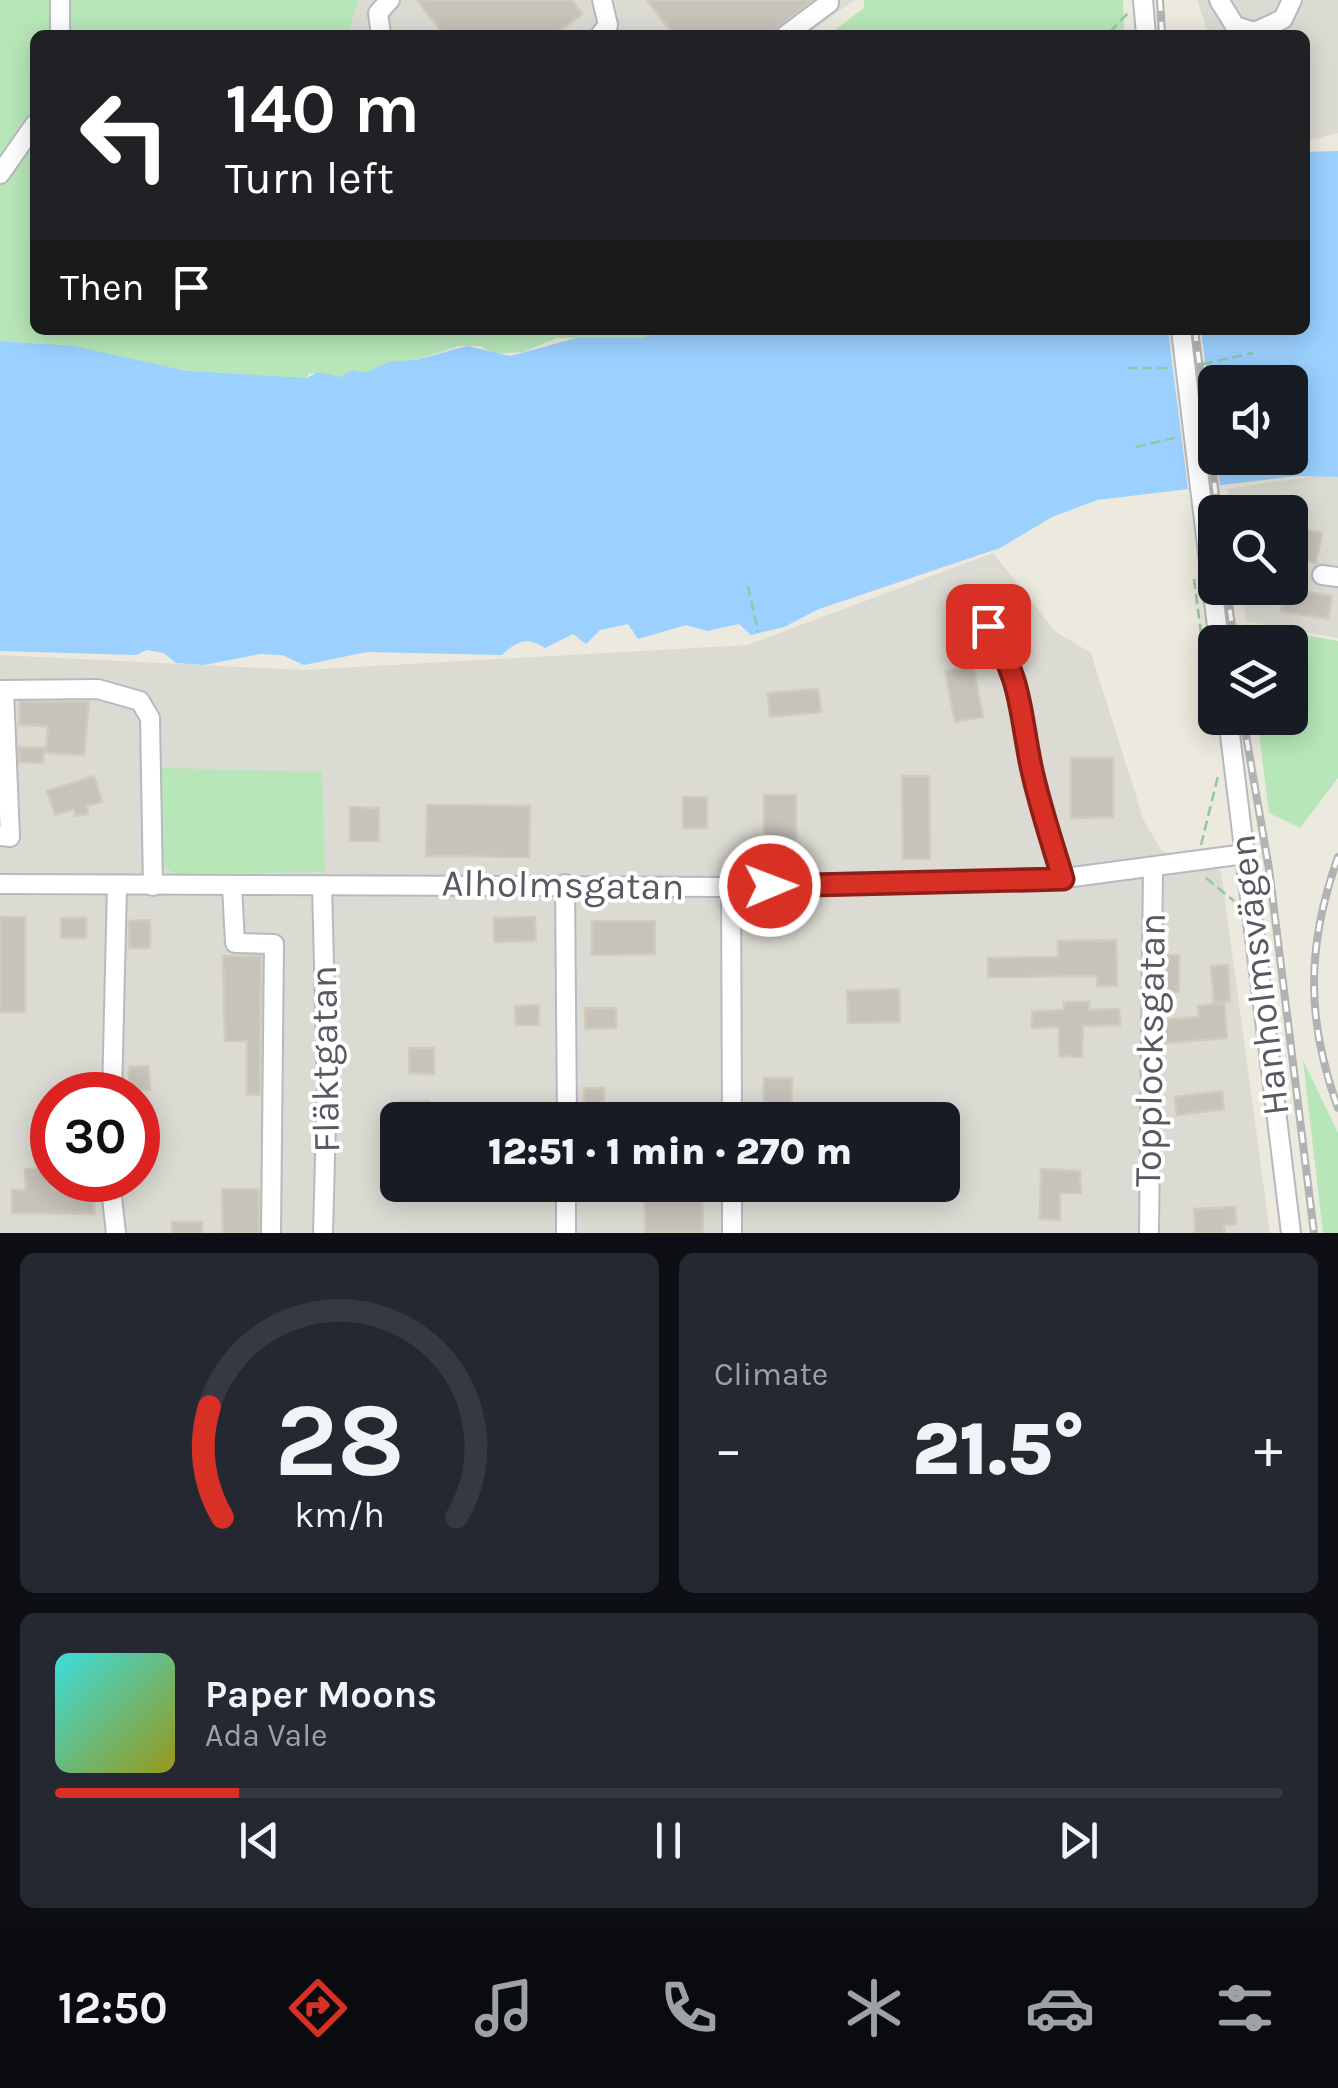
<!DOCTYPE html>
<meta charset="utf-8">
<style>
:root{--surface:#171b24;--page:#242831;--text:#f1f3f6;--muted:#9ea1a6;--line:#363941;--accent:#d93025}
body{margin:0;font-family:Karla,sans-serif;background:var(--page);color:var(--text);height:100vh;display:flex;flex-direction:column;font-size:38px;white-space:nowrap}
*{box-sizing:border-box;margin:0}
p{font-size:32px;color:var(--muted)}
.icon{flex:none;width:55px;height:55px;fill:none;stroke:currentColor;stroke-width:2;stroke-linecap:round;stroke-linejoin:round}
.map{position:relative;height:1233px;overflow:hidden}
.panel{display:flex;flex-direction:column;gap:20px;padding:20px;background:#0d0f14;flex:1}
.panel>*{flex:none}
.top-card{position:absolute;left:30px;top:30px;width:1280px;height:305px;border-radius:15px;box-shadow:0 5px 25px #0003;background:#202124;color:#fff;overflow:hidden}
.tools{position:absolute;left:1198px;top:365px;display:grid;gap:20px}
.tools a{display:grid;place-items:center;width:110px;height:110px;border-radius:15px;background:var(--surface);box-shadow:0 5px 25px #0003;font-size:50px}
.speed{position:absolute;left:30px;top:1072px;display:flex;gap:20px;font-size:50px;font-weight:700;text-align:center}
.speed>*{display:grid;place-content:center;width:130px;height:130px;border-radius:50%;background:var(--surface);box-shadow:0 5px 25px #0003;line-height:1}
.speed .limit{border:15px solid #d22;background:#fff;color:#111}
.pin{position:absolute;display:grid;place-items:center;width:85px;height:85px;color:#fff;margin:-42px;border-radius:20px;box-shadow:0 5px 15px #0006}
.me{position:absolute;width:110px;margin:-55px;rotate:89deg;stroke-linejoin:round;filter:drop-shadow(0 0 8px #0008)}
.turn{display:flex;align-items:center;gap:35px;height:210px;padding:0 30px;font-size:45px}
.turn .icon{width:130px;height:130px;stroke-width:2.5}
.turn b{display:block;font-size:70px;line-height:85px}
.then{display:flex;align-items:center;height:95px;padding:0 30px;background:#0003;gap:20px;font-size:38px}
.big{font-size:75px;font-weight:800;line-height:1.1}
.panel .widget{flex:1;display:flex;flex-direction:column;justify-content:center;gap:15px;min-width:0;padding:0 35px;border-radius:15px;background:var(--page)}
.panel .dial{align-items:center;gap:0}
.dial svg{height:260px;overflow:visible;fill:none;stroke:var(--line);stroke-width:7;stroke-linecap:round;text-anchor:middle}
.dial text{fill:var(--text);stroke:none}
.song{display:flex;align-items:center;gap:30px}
.cover{width:120px;height:120px;border-radius:15px;background:linear-gradient(135deg,hsl(180 70% 55%),hsl(60 70% 35%))}
.played{height:10px;border-radius:5px;background:linear-gradient(90deg,var(--accent) 15%,var(--line) 15%)}
.keys{display:flex;justify-content:space-around;direction:ltr}
.heat{display:flex;justify-content:space-between;align-items:center;font-size:55px;direction:ltr}
.panel .tiles{flex:1;display:grid;gap:20px;grid-template-columns:1fr 1fr}
.widget:last-child{grid-column:span 2}
.trip{position:absolute;left:380px;top:1102px;width:580px;height:100px;border-radius:15px;background:var(--surface);box-shadow:0 5px 25px #0003;font-weight:800;line-height:100px;text-align:center}
.tabs{display:flex;height:160px;justify-content:space-around;align-items:center;background:#090b0e;color:var(--muted)}
.tabs .icon{width:70px;height:70px}
.tabs .on{color:var(--accent)}
.tabs b{font-size:45px;color:var(--text)}
.map>svg:first-child{display:block}
</style>
<div class="map">
<svg width="1338" height="1233" viewBox="0 0 1338 1233">
<rect width="100%" height="100%" fill="#ece9de"/>
<g fill="#dcdbd3" fill-rule="evenodd">
<path d="M359,0H854L806,35H347Z"/>
<path d="M1197,0H1338V133L1305,141V35H1209Z"/>
<path d="M1324,475L1338,477V638L1246,621L1242,588H1290V512H1231L1227,489Z"/>
<path d="M993,553L1056,632L1091,653L1144,821L1162,851L1221,871L1270,1233H0V655L304,670L747,645ZM52,1095H138V1180H52ZM398,1120H942V1185H398Z"/>
</g>
<g fill="#b7e7b9">
<path d="M0,0H359L347,35H35V330H686L642,338H557L523,352L493,354L481,346H459L356,379L309,373L306,378H208L43,344L0,341Z"/>
<path d="M864,0H1123L1124,35H828L864,8Z"/>
<path d="M1246,624L1338,641V778L1300,828L1269,813L1257,718H1290V642H1248Z"/>
<path d="M161,768L322,772L325,872L173,874L157,857Z"/>
<path d="M1303,1060L1338,1133V1233H1323Z"/>
</g>
<path fill="#9bd0ff" fill-rule="evenodd" d="M1338,151V477L1296,476L1097,500L1052,517L1000,548L819,609L784,627L751,635L739,624L707,631L686,625L638,639L628,624L600,630L586,644L573,634L545,648C527,636 517,641 502,655L367,652L304,665L282,655L260,654L204,665L176,663L164,653L147,650L136,655L0,651V341L73,346L187,371L306,378L319,372L341,377L352,370L364,373L389,362L416,360L467,346L510,356L577,338H642L671,330H1305V152ZM1215,382H1290V458H1215Z"/>
<path fill="#ece9de" d="M1168,330H1201L1220,486L1188,490Z"/>
<g fill="#c7c3bb" stroke="#d1cbbc" stroke-width="2.5">
<path d="M417,0H572L582,14L554,35H444Z"/>
<path d="M647,0H812L769,35H674Z"/>
<path d="M1290,526L1322,533L1316,563L1290,558Z"/>
<path d="M1290,589L1332,596L1328,619L1281,611L1283,594L1290,595Z"/>
<path d="M973,666L983,717L955,722L945,671Z"/>
<path d="M818,689L821,712L770,717L768,693Z"/>
<path d="M20,702H89L84,755L46,753L48,726L19,725Z"/>
<path d="M19,747L44,748L43,763L19,762Z"/>
<path d="M1071,758H1113V817L1071,818Z"/>
<path d="M94,776L102,802L87,806L88,814L75,816L74,809L55,815L47,791Z"/>
<path d="M902,776H929L930,859H903Z"/>
<rect x="764" y="795" width="32" height="62"/>
<rect x="683" y="797" width="24" height="31"/>
<path d="M427,805L530,806L529,857L426,856Z"/>
<path d="M350,807L379,808V841H350Z"/>
<rect x="0" y="917" width="25" height="95"/>
<path d="M535,917L536,941L494,942V918Z"/>
<rect x="61" y="918" width="25" height="20"/>
<path d="M150,920V948H129V921Z"/>
<path d="M592,921H655V954L592,955Z"/>
<path d="M1116,940L1117,986H1097V976L988,977V958L1058,957V941Z"/>
<rect x="1165" y="955" width="14" height="37"/>
<path d="M223,956H261L260,1095L247,1094V1041H225Z"/>
<path d="M1228,965L1230,1001L1214,1002L1211,966Z"/>
<path d="M899,989L900,1022L848,1023L847,991Z"/>
<path d="M1064,1002H1089V1010L1119,1009L1120,1025L1083,1026L1082,1057L1059,1056V1027L1032,1028V1011L1064,1010Z"/>
<path d="M1224,1003L1227,1038L1166,1043L1164,1020L1199,1017L1198,1006Z"/>
<path d="M539,1005V1025H516L515,1006Z"/>
<path d="M585,1008H616V1028L585,1029Z"/>
<path d="M409,1048H434V1074L409,1073Z"/>
<path d="M149,1066L150,1090L129,1091V1067Z"/>
<path d="M764,1078H792L791,1120H763Z"/>
<rect x="584" y="1088" width="20" height="32"/>
<path d="M1222,1091L1224,1109L1177,1115L1175,1097Z"/>
<path d="M429,1101L430,1118L400,1119V1102Z"/>
<path d="M25,1169H52V1190H94V1214L12,1213V1190H26Z"/>
<path d="M1041,1169L1080,1171L1081,1193H1060V1220L1040,1219Z"/>
<path d="M222,1189H259V1233H223Z"/>
<path d="M702,1190L703,1233H645V1191Z"/>
<path d="M1235,1207L1236,1224L1224,1225L1225,1233H1195L1194,1209Z"/>
<rect x="172" y="1222" width="30" height="11"/>
</g>
<g fill="none" stroke-linecap="round" stroke-linejoin="round">
<defs>
<g id="minor">
<path d="M60,0V35"/>
<path d="M1143,0L1146,35"/>
<path d="M1219,0L1235,26L1255,32L1283,19L1292,0"/>
<path d="M381,35L378,13L390,0"/>
<path d="M600,35L608,25L602,0"/>
<path d="M786,35L829,3L827,0"/>
<path d="M0,174L35,124"/>
<path d="M1200,488L1219,642"/>
<path d="M1322,575L1338,577"/>
<path d="M988,626C1022,680 1019,707 1031,766C1039,804 1052,842 1063,879"/>
<path d="M0,690L98,689L140,701L150,718L153,886"/>
<path d="M1228,718L1291,1233"/>
<path d="M0,836L10,837L4,690"/>
<path d="M0,884L731,887L1043,881L1245,854"/>
<path d="M565,884L567,1120"/>
<path d="M322,885L327,1084L323,1233"/>
<path d="M232,886L235,943L274,944L271,1233"/>
<path d="M731,887L732,1120"/>
<path d="M112,1095L117,886"/>
<path d="M110,1180L116,1233"/>
<path d="M566,1185V1233"/>
<path d="M732,1185V1233"/>
<path d="M1149,1233L1153,868"/>
</g>
</defs>
<use href="#minor" stroke="#b6b9bf" stroke-width="22"/>
<g stroke="#91c7a2" stroke-width="2.5" stroke-dasharray="10 5" stroke-linecap="butt">
<path d="M1110,32L1129,12"/>
<path d="M1203,364L1253,353"/>
<path d="M1127,368H1170"/>
<path d="M1136,447L1178,437"/>
<path d="M1194,579L1212,719"/>
<path d="M748,586L758,632"/>
<path d="M1201,845L1218,776"/>
<path d="M1206,878L1234,901"/>
</g>
<use href="#minor" stroke="#fff" stroke-width="18"/>
<defs>
<g id="rail">
<path d="M1160,0L1162,35"/>
<path d="M1195,330L1218,512"/>
<path d="M1227,588L1234,642"/>
<path d="M1243,718L1269,869L1314,1233"/>
<path d="M1338,857C1306,947 1306,1020 1338,1108"/>
</g>
</defs>
<use href="#rail" stroke="#b1b2b2" stroke-width="8"/>
<use href="#rail" stroke="#fff" stroke-width="4" stroke-dasharray="11" stroke-linecap="butt"/>
<defs>
<path id="minor-bridge" d="M1181,330L1200,488"/>
</defs>
<use href="#minor-bridge" stroke="#b6b9bf" stroke-width="22" stroke-linecap="butt"/>
<use href="#minor-bridge" stroke="#fff" stroke-width="18"/>
</g>
<g fill="none" stroke-linecap="round" stroke-linejoin="round">
<defs>
<path id="route" d="M770,886L1063,879C1052,842 1039,804 1031,766C1019,707 1022,680 988,626"/>
</defs>
<use href="#route" stroke="#8d1f18" stroke-width="25"/>
<use href="#route" stroke="#d93025" stroke-width="18"/>
</g>
<g text-anchor="middle" dominant-baseline="central" stroke-width="8" stroke-linejoin="round" paint-order="stroke">
<g font-size="38" fill="#575b61" stroke="#fff">
<text transform="translate(563 885) rotate(1)">Alholmsgatan</text>
<text transform="translate(1259 975) rotate(-97)">Hanholmsvägen</text>
<text transform="translate(1150 1050) rotate(-89)">Topplocksgatan</text>
<text transform="translate(325 1059) rotate(-91)">Fläktgatan</text>
</g>
</g>
</svg>
<div class="tools">
<a><svg class="icon" aria-label="sound" viewBox="0 0 24 24"><path d="M4 9h4l5-4v14l-5-4H4zM17 9q2 3 0 6"/></svg></a>
<a><svg class="icon" aria-label="search" viewBox="0 0 24 24"><circle cx="10" cy="10" r="6"/><path d="M15 15l6 6"/></svg></a>
<a><svg class="icon" aria-label="layers" viewBox="0 0 24 24"><path d="M12 4l9 5-9 5-9-5zM3 14l9 5 9-5"/></svg></a>
</div>
<div class="speed"><div class="limit">30</div></div>
<div class="pin" style="left:988px;top:626px;background:#d93025"><svg class="icon" aria-label="arrive" viewBox="0 0 24 24"><path d="M6 21V4h12l-3 4 3 4H6"/></svg></div>
<svg class="me" style="left:770px;top:886px" viewBox="-20 -20 40 40"><circle r="17" fill="#d93025" stroke="#fff" stroke-width="3"/><path d="M0-11L8 9 0 5-8 9z" fill="#fff"/></svg>
<div class="trip">12:51 · 1 min · 270 m</div>
<div class="top-card">
<div class="turn"><svg class="icon" aria-label="left" viewBox="0 0 24 24"><path d="M17 20v-9H6M10 6l-5 5 5 5"/></svg><div><b>140 m</b>Turn left</div></div>
<div class="then">Then<svg class="icon" aria-label="arrive" viewBox="0 0 24 24"><path d="M6 21V4h12l-3 4 3 4H6"/></svg></div>
</div>
</div>
<section class="panel">
<div class="tiles">
<div class="widget dial"><svg viewBox="0 0 100 80">
<path d="M14 69A42 42 0 1 1 86 69"/>
<path d="M14 69A42 42 0 0 1 10 35" stroke="#d93025"/>
<text x="50" y="56" font-size="32" font-weight="700">28</text>
<text x="50" y="72" font-size="11">km/h</text>
</svg></div>
<div class="widget"><p>Climate</p>
<div class="heat"><a>−</a><b class="big">21.5°</b><a>+</a></div>
</div>
<div class="widget">
<div class="song"><i class="cover"></i><div><b>Paper Moons</b><p>Ada Vale</p></div></div>
<div class="played"></div>
<div class="keys"><svg class="icon" aria-label="previous" viewBox="0 0 24 24"><path d="M18 5L8 12l10 7zM5 5v14"/></svg><svg class="icon" aria-label="pause" viewBox="0 0 24 24"><path d="M8 5v14M16 5v14"/></svg><svg class="icon" aria-label="next" viewBox="0 0 24 24"><path d="M6 5l10 7-10 7zM19 5v14"/></svg></div>
</div>
</div>
</section>
<nav class="tabs">
<b>12:50</b>
<svg class="icon on" aria-label="directions" viewBox="0 0 24 24"><path d="M12 3l9 9-9 9-9-9zM9 14v-3h6M13 9l2 2-2 2"/></svg>
<svg class="icon" aria-label="music" viewBox="0 0 24 24"><path d="M9 18V5l10-2v13"/><circle cx="6" cy="18" r="3"/><circle cx="16" cy="16" r="3"/></svg>
<svg class="icon" aria-label="phone" viewBox="0 0 24 24"><path d="M5 4h4l2 5-3 2q2 4 5 5l2-3 5 2v4C11 20 4 13 5 4z"/></svg>
<svg class="icon" aria-label="climate" viewBox="0 0 24 24"><path d="M12 3v18M4 7l16 10M4 17L20 7"/></svg>
<svg class="icon" aria-label="car" viewBox="0 0 24 24"><path d="M5 17H2v-5l4-1 3-4h7l3 4 3 1v5h-3M9 17h6M6 11h13"/><circle cx="7" cy="17" r="2"/><circle cx="17" cy="17" r="2"/></svg>
<svg class="icon" aria-label="filters" viewBox="0 0 24 24"><path d="M4 7h16M4 17h16"/><circle cx="9" cy="7" r="2"/><circle cx="15" cy="17" r="2"/></svg>
</nav>
